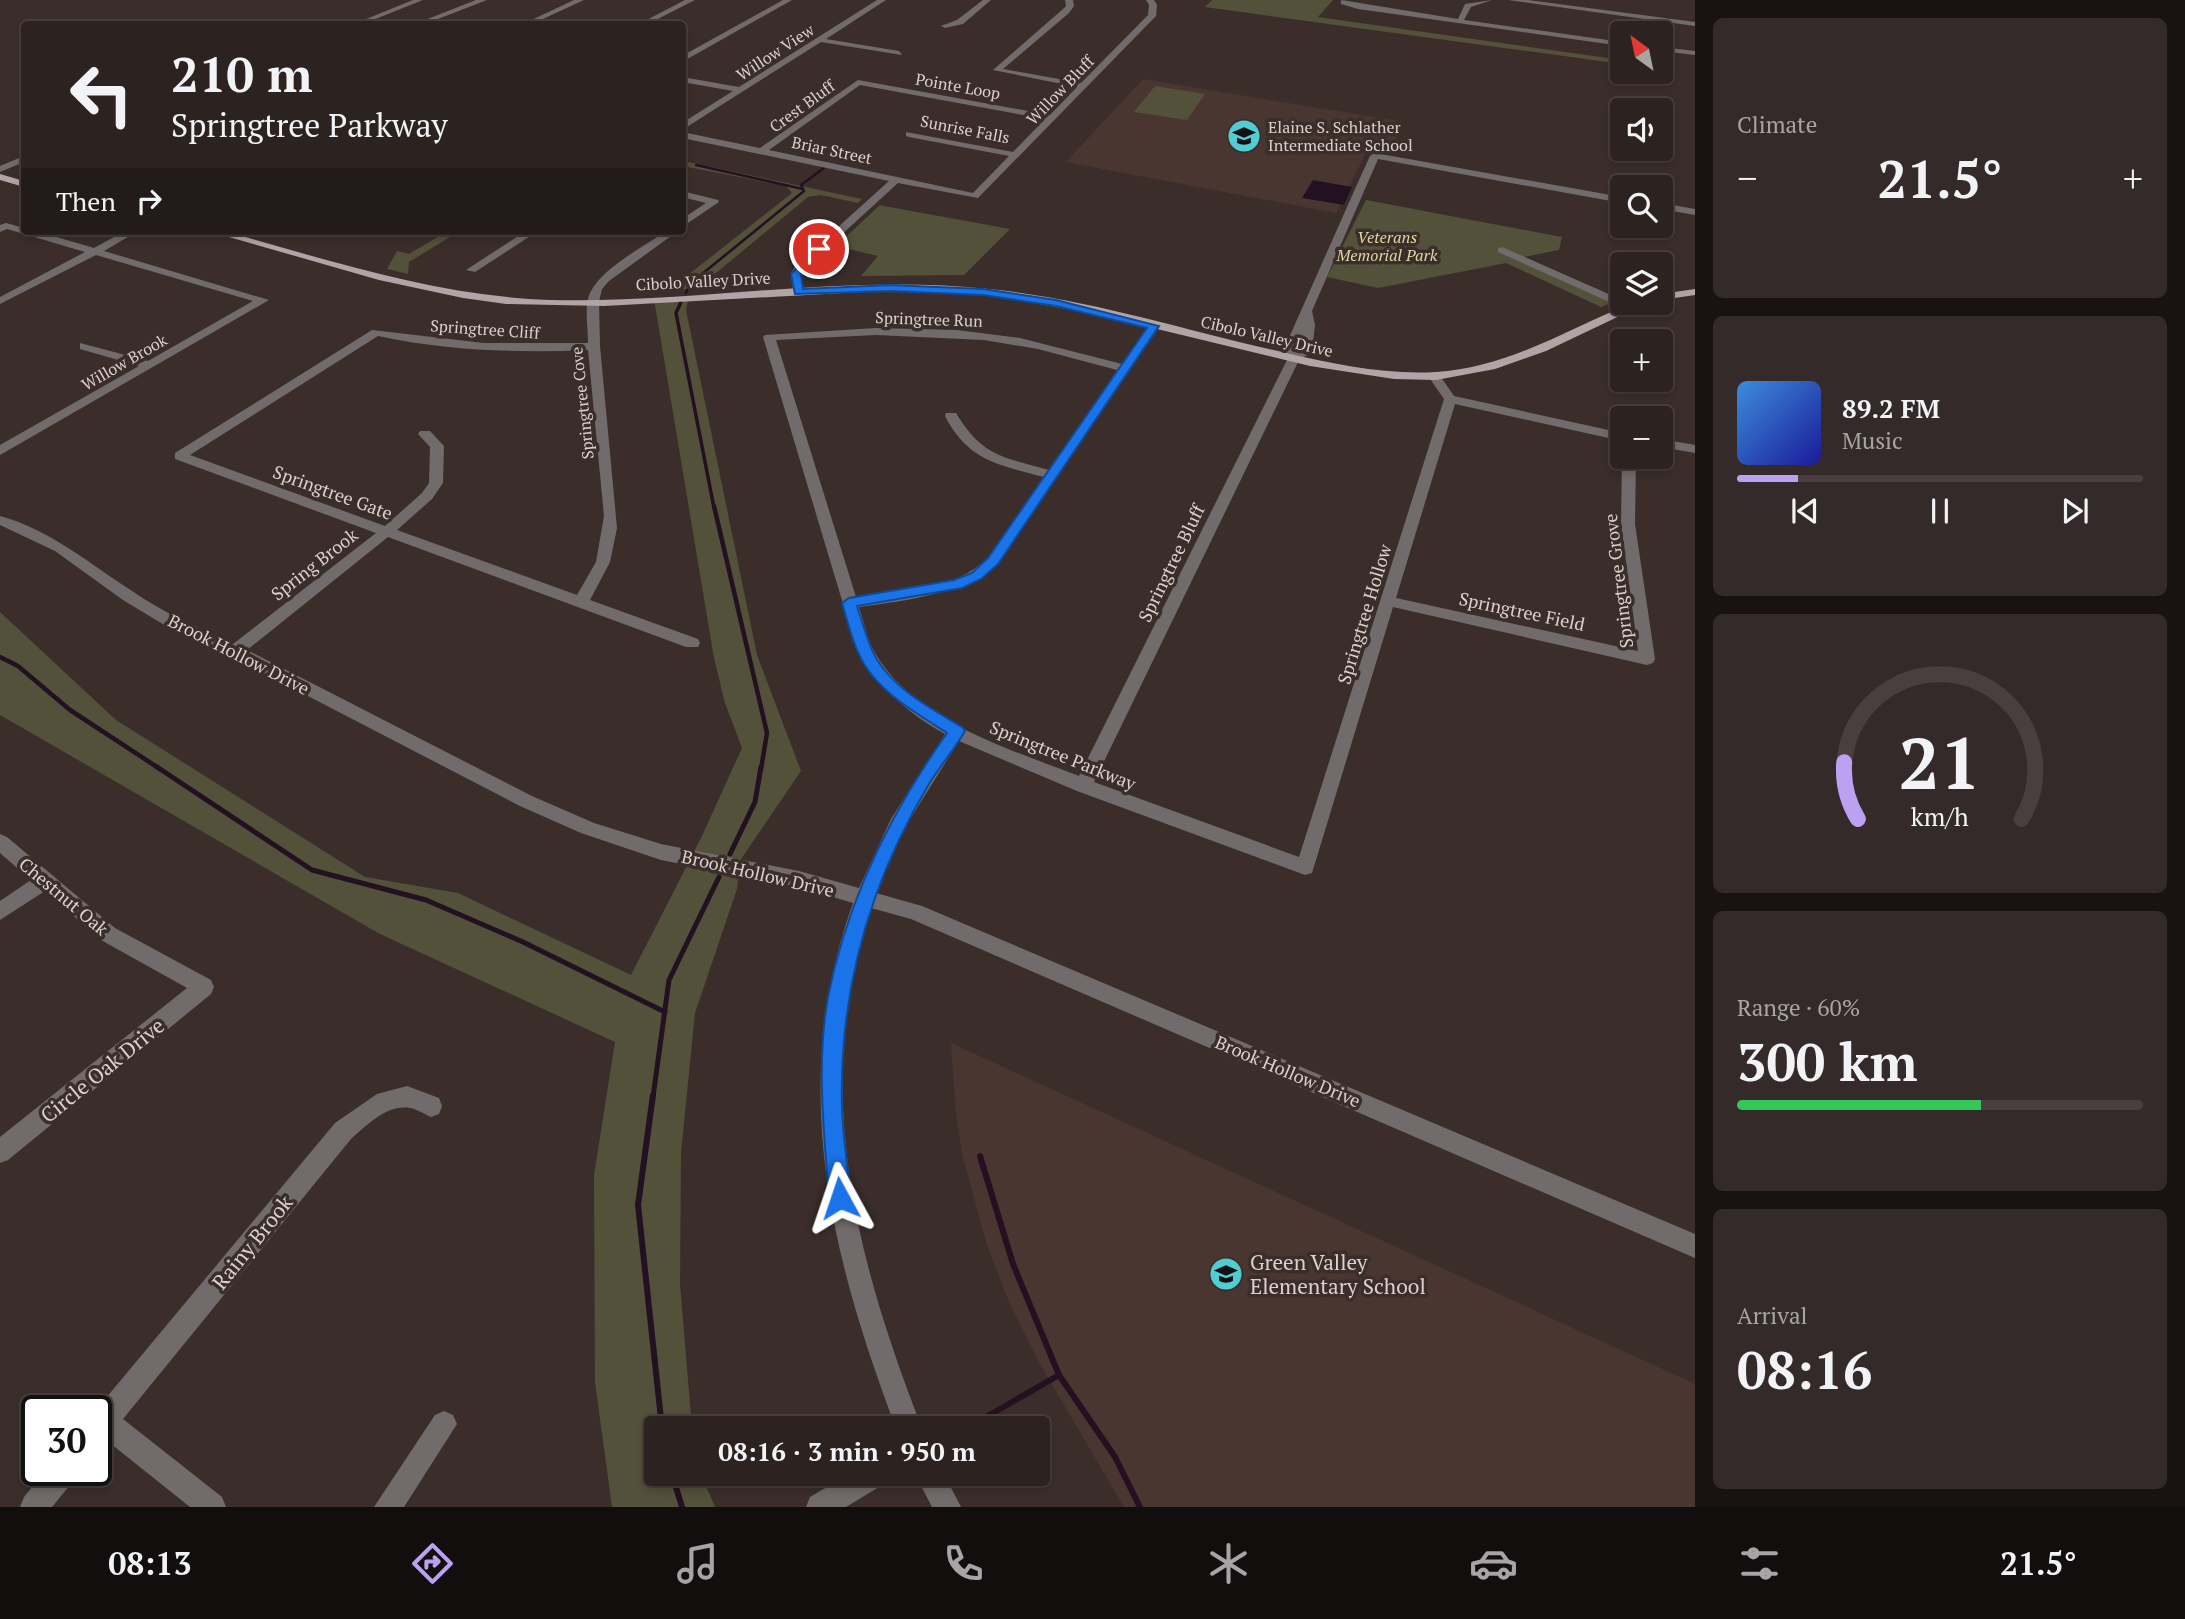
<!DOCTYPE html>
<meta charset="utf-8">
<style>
:root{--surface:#2c2220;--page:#342a29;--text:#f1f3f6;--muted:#a6a4a5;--line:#483f3e;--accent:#bca0f2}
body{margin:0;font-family:"PT Serif",serif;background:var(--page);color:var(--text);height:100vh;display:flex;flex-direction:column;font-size:26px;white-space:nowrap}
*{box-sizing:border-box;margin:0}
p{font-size:23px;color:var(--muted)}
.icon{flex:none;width:38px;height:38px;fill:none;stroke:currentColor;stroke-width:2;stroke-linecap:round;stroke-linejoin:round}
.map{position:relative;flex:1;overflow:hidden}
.drawer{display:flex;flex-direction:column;gap:18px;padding:18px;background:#181312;width:490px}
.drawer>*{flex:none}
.top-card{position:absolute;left:21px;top:21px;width:665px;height:214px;border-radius:7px;box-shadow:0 4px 10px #0003,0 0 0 2px var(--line);background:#2c2220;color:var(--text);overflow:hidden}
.needle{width:46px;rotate:327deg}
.buttons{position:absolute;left:1610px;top:21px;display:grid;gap:14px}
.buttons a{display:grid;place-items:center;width:63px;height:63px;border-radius:7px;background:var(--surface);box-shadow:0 4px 10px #0003,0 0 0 2px var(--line);font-size:35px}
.speed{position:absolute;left:21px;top:1395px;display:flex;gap:14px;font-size:35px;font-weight:700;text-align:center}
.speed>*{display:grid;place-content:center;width:91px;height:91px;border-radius:50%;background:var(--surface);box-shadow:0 4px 10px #0003,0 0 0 2px var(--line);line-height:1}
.speed .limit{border:4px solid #111;border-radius:10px;background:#fff;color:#111}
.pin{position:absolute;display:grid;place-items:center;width:60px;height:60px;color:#fff;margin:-30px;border:4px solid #fff;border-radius:50%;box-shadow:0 2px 7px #0007}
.me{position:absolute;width:77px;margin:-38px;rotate:355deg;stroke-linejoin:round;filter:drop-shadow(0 0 5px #0008)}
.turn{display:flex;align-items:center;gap:24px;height:147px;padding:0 35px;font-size:32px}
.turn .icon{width:91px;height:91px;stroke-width:2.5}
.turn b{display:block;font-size:49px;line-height:60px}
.then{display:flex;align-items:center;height:66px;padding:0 35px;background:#0003;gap:14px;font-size:26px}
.big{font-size:52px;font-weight:800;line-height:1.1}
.drawer .tile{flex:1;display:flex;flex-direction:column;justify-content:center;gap:10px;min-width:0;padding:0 24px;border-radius:10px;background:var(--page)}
.drawer .dial{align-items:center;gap:0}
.dial svg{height:182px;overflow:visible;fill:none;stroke:var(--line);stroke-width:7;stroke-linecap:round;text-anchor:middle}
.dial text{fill:var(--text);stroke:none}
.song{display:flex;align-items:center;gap:21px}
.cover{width:84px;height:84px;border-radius:10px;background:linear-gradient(135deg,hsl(210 70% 55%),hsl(240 70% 35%))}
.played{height:7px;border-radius:4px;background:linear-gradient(90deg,var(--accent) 15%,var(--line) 15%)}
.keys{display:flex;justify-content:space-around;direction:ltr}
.heat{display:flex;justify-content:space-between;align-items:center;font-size:38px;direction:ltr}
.charge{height:10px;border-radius:5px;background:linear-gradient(90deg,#34c759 60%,var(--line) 0)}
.trip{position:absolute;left:644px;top:1416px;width:406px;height:70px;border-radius:7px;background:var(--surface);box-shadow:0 4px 10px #0003,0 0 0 2px var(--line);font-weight:800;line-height:70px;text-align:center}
.menu{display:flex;height:112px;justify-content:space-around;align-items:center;background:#120e0d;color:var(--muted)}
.menu .icon{width:49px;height:49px}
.menu .on{color:var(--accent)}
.menu b{font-size:32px;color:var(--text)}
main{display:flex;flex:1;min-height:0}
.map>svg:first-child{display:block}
</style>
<main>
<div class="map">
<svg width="1695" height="1507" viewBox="0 0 1695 1507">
<rect width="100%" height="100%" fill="#3b2e2a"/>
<g fill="#4a3630">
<path d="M1143,79L1404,122L1390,153L1368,149L1336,213L1066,162Z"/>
<path d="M951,1043L1695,1384V1507H1124L1040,1364L1009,1302L987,1245L962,1154L956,1113Z"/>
</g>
<g fill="#53513a">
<path d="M1212,0H1333L1318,17L1622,60V64L1205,7Z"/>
<path d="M1155,86L1205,94L1187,120L1134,112Z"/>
<path d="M683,161L862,199L858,203L821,195L808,197L705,282L703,288L669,290L792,193L786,186L683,166Z"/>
<path d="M1366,200L1562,237L1559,250L1524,257L1620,299L1601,307L1506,263L1378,288L1327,277Z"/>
<path d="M880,205L884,206L1010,229L964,275L861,276L878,256L836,246Z"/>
<path d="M448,231H460L409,262L408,274L387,269L397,251L409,254Z"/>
<path d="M689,297L686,310L757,655L801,771L741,859L737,889L695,1013L681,1153L680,1284L692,1428H656V1474H701L715,1507H612L595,1382L594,1175L615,1042L380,934L0,715V612L116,720L365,877L458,893L631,975L702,836L742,748L725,703L714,658L654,299Z"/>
</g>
<path fill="#231021" d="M1313,180L1352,187L1344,205L1302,198Z"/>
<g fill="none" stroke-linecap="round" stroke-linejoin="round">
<g stroke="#231021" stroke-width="2.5">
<path d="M696,165L803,189"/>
<path d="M686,293L691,283L804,191L801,185L824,168"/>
</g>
<path stroke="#231021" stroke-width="3.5" d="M681,302L676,313L714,508"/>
<g stroke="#231021" stroke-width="4.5">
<path d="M714,506L767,733L761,769"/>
<path d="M0,657L18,666L70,710L160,769"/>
</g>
<g stroke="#231021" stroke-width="5">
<path d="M157,767L312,870L426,900L523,942L665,1012"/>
<path d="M730,854L755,802L761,767"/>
<path d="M653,1097L669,980L719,877"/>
</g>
<g stroke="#231021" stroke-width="6">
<path d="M653,1095L638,1205L662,1428"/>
<path d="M980,1156L1013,1264L1059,1375L1115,1457L1140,1507"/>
<path d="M967,1428L1059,1375"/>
<path d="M672,1474L682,1507"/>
</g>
<g fill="#726b6c" fill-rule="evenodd">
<path d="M413,0H423L363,24H354Z"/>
<path d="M476,0H487L425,24H415Z"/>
<path d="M574,0H584L532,24H523Z"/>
<path d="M685,0H695L648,24H639Z"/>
<path d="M783,0H792L682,62V56Z"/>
<path d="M877,0H886L826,39L899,51L902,55L821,42L682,130V123L733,91L682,82V77L739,87Z"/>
<path d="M983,0H991L963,24L945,28L941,26L957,20Z"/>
<path d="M1065,0H1073L1074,6L1069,13L1003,69L1081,83L1148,15L1149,5L1146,0H1154L1157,5L1156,16L978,198L898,183L804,269L801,273L803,294L793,292L791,273L796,265L889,181L682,138V132L760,148L858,80L1050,115L1077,87L993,70L1063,9L1066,6ZM860,85L1045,119L1013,152L906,132V136L909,137L1009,156L973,193L769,150Z"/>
<path d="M1341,0L1458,19L1465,4L1492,0L1471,7L1464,20L1622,42V46L1358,9L1341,4Z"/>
<path d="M1508,0H1528L1695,22V26Z"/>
<path d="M1661,47L1695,51V55L1661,51Z"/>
<path d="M1375,153L1622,197V203L1378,159L1312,311L1315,325L1312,352L1299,360L1094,782L1299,857L1444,399L1428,376L1434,372L1438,373L1454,396L1622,433V441L1455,404L1396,598L1638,651L1621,524L1622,457H1636L1635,524L1655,659L1653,663L1647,665L1393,607L1312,873L1305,875L1077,791L959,741L905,827L876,893L922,906L1695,1234V1258L911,919L871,908C810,1086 856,1259 922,1428H896C830,1254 788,1084 853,903L799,887L661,860L581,833L520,806L229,655L171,629L123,600L55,551L0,525V516C49,529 90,564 132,591C164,613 198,628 233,644L376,533L175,459V453L372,330L484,343H588C588,329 585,312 588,299C595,271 644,247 666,231H678L609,281L602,289L599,302L600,346L617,528L610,562L590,600L698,639L700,643L698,647H686L388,537L247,650L532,796L594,823L661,844L799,871L859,888L891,819L945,734C907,713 877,685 856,647L763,337L765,335L876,328L957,330L1020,338L1122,364L1150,324H1158L1160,326L998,564C957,595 909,600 859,607C864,622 867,639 875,653C915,721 1009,749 1079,776L1288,358L1284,349L1359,180L1370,156ZM1302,334L1300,350L1297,352L1296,349ZM876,335L984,340L1038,349L1117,370L1049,470C1002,457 982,456 956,413H946L945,416C968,461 999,465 1044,477C1026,503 1009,534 988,557C957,591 899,591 856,597L776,340ZM378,336C448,351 517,353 588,350L604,516L596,562L577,595L397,530L432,499L443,483L444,446L430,431H420L418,434L430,447L429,483L422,493L385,526L190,455Z"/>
<path d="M24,156V162L0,172V166Z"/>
<path d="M682,191L718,200L719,202L682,227V219L706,203L682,197Z"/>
<path d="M1661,203L1695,209V215L1661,209Z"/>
<path d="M6,223L24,228V231H36L94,248L125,231H138L104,251L269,300L0,455V445L139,366L80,349V343L148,361L253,301L96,255L0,304V297L85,252L7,229L0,232V225Z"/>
<path d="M526,231H538L475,272L466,270Z"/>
<path d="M1502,247L1622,300V303L1633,305L1635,307L1625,309L1498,252V248Z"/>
<path d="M1661,439L1695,445V453L1661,447Z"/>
<path d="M0,834L7,837L115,928L211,980L214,987L211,994L8,1160L0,1163V1137L187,988L101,940L45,891L0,920V901L31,880L0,853Z"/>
<path d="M407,1086L439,1098L442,1106L439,1114L431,1117C424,1114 417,1109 410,1108C387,1104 367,1125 351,1139L123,1419L222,1497L226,1507H190L106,1440L96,1444V1410L335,1123L377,1094Z"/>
<path d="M444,1411L453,1415L457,1424L404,1507H374L435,1415Z"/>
<path d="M46,1470H78L74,1480L52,1507H20L24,1497Z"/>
<path d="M849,1474H888L884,1484L846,1507H806L810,1497Z"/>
<path d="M915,1474H944L961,1507H932Z"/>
</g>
<g fill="#b2a3a6" fill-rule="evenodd">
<path d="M0,174L24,181V187L0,180Z"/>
<path d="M208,231H224C331,261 438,296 549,300C696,304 842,273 989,289C1090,299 1187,331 1286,353C1335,364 1385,375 1436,372C1507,368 1568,329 1632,303H1647L1546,351L1495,369L1436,380L1394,379L1310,366L1095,314L989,295L879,291L604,306L506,304L463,298L379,280Z"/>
<path d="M1695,289V295L1661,300V294Z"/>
</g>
</g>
<path fill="#1a73e8" stroke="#114b97" stroke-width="2" d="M819,246L824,249L801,274L803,289L890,285L983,289L1056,300L1159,326L998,564L981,579L962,588L857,606C863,623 867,642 876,658C895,690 932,709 962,727L965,731C954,750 940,766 929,784C869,884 839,992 842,1108C843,1138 848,1169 851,1198L848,1206L840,1209L833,1206L829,1198C824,1132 816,1063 828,997C847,901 891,812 947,733C918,714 883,695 864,664C853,645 848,623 842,603L849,598L954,580L972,573L988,558L1147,328L1056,306L983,295L890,291L795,294L791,274Z"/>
<defs>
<symbol id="school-disc" viewBox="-11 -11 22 22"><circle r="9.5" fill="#51ccd3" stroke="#3b2e2a"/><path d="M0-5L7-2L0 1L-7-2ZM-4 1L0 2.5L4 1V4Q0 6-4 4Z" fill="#111"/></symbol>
</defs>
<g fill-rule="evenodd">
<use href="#school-disc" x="1225" y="117" width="38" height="38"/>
<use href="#school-disc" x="1207" y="1255" width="38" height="38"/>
</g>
<g text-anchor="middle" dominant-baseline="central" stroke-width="7" stroke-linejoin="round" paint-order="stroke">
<g font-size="16" fill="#dad1cf" stroke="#3b2e2a">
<text transform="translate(775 52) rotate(-33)">Willow View</text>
<text transform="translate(958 86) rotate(10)">Pointe Loop</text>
<text transform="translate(1060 90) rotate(-46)">Willow Bluff</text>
<text transform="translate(802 106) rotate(-36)">Crest Bluff</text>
<text transform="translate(965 129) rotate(11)">Sunrise Falls</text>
<text transform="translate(832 150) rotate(12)">Briar Street</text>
<text transform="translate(703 281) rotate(-3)">Cibolo Valley Drive</text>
<text transform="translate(929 319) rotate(2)">Springtree Run</text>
<text transform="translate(485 329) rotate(4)">Springtree Cliff</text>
<text transform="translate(1267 336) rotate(13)">Cibolo Valley Drive</text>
<text transform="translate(124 362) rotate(-30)">Willow Brook</text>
<text transform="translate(582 403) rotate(-96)">Springtree Cove</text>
</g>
<g font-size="16" fill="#dad1cf" stroke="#3b2e2a" text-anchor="start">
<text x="1268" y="127">Elaine S. Schlather<tspan x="1268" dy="18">Intermediate School</tspan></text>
</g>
<g font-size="16" font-style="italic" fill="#dcd69f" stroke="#3b2e2a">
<text x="1387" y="237">Veterans<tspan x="1387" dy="18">Memorial Park</tspan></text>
</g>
<g font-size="18" fill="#dad1cf" stroke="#3b2e2a">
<text transform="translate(333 492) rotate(20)">Springtree Gate</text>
<text transform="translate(1171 563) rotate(-64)">Springtree Bluff</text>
<text transform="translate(314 564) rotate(-38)">Spring Brook</text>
<text transform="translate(1618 581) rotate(-97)">Springtree Grove</text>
<text transform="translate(1522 611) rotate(12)">Springtree Field</text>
<text transform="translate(1364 614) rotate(-73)">Springtree Hollow</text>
<text transform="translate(239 654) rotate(27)">Brook Hollow Drive</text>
<text transform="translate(1063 755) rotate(22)">Springtree Parkway</text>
<text transform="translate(758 873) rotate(13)">Brook Hollow Drive</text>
<text transform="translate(64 896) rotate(40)">Chestnut Oak</text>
<text transform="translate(1288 1071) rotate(23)">Brook Hollow Drive</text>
</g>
<g font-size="21" fill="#dad1cf" stroke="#3b2e2a">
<text transform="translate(102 1070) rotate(-39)">Circle Oak Drive</text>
<text transform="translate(252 1242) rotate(-51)">Rainy Brook</text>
</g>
<g font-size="21" fill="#dad1cf" stroke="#3b2e2a" text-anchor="start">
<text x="1250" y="1262">Green Valley<tspan x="1250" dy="24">Elementary School</tspan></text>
</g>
</g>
</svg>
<div class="buttons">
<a><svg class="needle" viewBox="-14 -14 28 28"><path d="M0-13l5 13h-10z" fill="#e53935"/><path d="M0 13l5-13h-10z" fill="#a6a4a5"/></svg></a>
<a><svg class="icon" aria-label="sound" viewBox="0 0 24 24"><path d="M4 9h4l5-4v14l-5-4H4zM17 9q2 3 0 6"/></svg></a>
<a><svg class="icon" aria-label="search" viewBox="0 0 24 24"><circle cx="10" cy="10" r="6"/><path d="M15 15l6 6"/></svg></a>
<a><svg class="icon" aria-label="layers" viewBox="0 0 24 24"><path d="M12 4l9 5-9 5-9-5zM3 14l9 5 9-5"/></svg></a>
<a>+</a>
<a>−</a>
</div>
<div class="speed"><div class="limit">30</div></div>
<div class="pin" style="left:819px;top:249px;background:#d93025"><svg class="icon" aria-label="arrive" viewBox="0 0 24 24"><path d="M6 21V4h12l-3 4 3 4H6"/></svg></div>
<svg class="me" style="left:840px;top:1198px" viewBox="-20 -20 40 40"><path d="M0-17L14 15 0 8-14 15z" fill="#1a73e8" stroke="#fff" stroke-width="4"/></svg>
<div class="trip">08:16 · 3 min · 950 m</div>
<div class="top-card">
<div class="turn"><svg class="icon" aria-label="left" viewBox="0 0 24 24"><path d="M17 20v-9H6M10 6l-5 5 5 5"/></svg><div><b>210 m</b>Springtree Parkway</div></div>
<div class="then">Then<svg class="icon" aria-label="right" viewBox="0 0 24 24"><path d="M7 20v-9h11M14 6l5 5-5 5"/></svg></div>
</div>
</div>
<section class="drawer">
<div class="tile"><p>Climate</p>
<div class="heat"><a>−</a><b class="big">21.5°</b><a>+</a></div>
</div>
<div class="tile">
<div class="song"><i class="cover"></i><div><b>89.2 FM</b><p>Music</p></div></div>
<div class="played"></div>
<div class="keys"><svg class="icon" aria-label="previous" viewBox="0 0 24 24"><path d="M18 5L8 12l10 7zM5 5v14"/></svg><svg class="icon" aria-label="pause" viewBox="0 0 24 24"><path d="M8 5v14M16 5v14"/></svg><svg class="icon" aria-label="next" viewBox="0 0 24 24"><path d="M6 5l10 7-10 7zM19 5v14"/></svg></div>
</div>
<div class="tile dial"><svg viewBox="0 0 100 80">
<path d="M14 69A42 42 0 1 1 86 69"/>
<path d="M14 69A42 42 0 0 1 8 44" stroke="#bca0f2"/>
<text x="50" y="56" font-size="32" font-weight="700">21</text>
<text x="50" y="72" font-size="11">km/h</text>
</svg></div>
<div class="tile"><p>Range · 60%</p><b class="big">300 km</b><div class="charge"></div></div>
<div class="tile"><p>Arrival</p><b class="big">08:16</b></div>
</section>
</main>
<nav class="menu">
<b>08:13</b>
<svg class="icon on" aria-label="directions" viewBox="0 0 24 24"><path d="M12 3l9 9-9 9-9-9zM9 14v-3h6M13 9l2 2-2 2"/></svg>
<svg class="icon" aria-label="music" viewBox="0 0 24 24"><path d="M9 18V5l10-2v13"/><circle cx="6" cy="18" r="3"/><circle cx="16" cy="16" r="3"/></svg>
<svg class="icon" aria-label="phone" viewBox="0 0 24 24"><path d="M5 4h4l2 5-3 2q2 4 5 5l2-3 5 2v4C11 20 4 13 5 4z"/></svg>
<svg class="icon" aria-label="climate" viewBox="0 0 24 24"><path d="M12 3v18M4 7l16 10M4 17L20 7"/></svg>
<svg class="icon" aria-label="car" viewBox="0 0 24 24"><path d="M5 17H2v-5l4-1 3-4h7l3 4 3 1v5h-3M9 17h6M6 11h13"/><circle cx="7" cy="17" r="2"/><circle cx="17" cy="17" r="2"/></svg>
<svg class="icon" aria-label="filters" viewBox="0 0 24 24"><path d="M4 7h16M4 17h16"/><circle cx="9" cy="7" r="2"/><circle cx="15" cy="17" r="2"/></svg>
<b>21.5°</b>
</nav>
